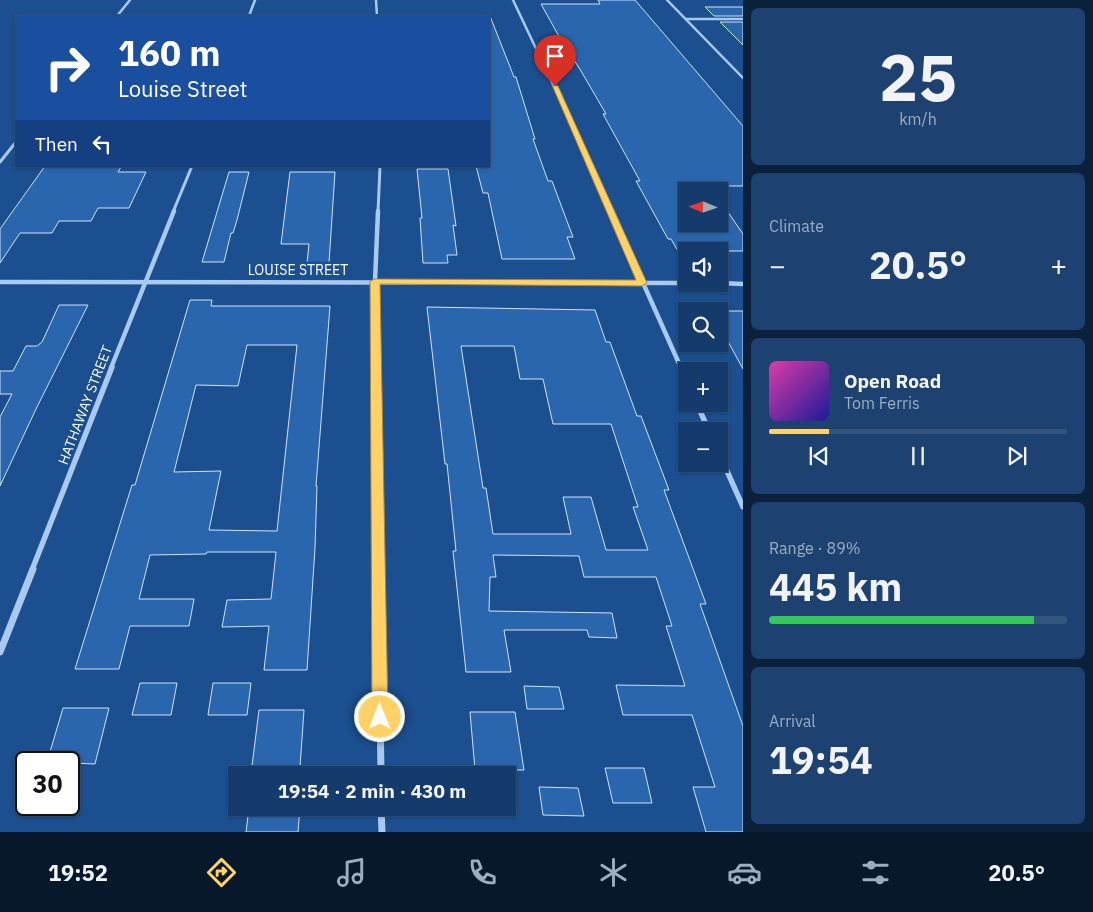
<!DOCTYPE html>
<meta charset="utf-8">
<style>
:root{--surface:#143b6b;--page:#1d4271;--text:#f1f3f6;--muted:#9dadc1;--line:#33557e;--accent:#ffd166}
body{margin:0;font-family:"IBM Plex Sans",sans-serif;background:var(--page);color:var(--text);height:100vh;display:flex;flex-direction:column;font-size:19px;white-space:nowrap}
*{box-sizing:border-box;margin:0}
p{font-size:16px;color:var(--muted)}
.icon{flex:none;width:28px;height:28px;fill:none;stroke:currentColor;stroke-width:2;stroke-linecap:round;stroke-linejoin:round}
.map{position:relative;flex:1;overflow:hidden}
.sheet{display:flex;flex-direction:column;gap:8px;padding:8px;background:#0b203b;width:350px}
.sheet>*{flex:none}
.banner{position:absolute;left:15px;top:15px;width:475px;height:152px;border-radius:0px;box-shadow:0 1px 4px #0004,0 0 0 1px var(--line);background:#1a4fa0;color:#fff;overflow:hidden}
.needle{width:32px;rotate:272deg}
.tools{position:absolute;left:678px;top:182px;display:grid;gap:10px}
.tools a{display:grid;place-items:center;width:50px;height:50px;border-radius:0px;background:var(--surface);box-shadow:0 1px 4px #0004,0 0 0 1px var(--line);font-size:25px}
.speed{position:absolute;left:15px;top:751px;display:flex;gap:10px;font-size:25px;font-weight:700;text-align:center}
.speed>*{display:grid;place-content:center;width:65px;height:65px;border-radius:50%;background:var(--surface);box-shadow:0 1px 4px #0004,0 0 0 1px var(--line);line-height:1}
.speed .limit{border:2px solid #111;border-radius:8px;background:#fff;color:#111}
.pin{position:absolute;display:grid;place-items:center;width:42px;height:42px;color:#fff;margin:-51px -21px;border-radius:50% 50% 50% 0;rotate:-45deg;box-shadow:0 0 5px #0007}
.pin .icon{rotate:45deg}
.me{position:absolute;width:55px;margin:-28px;rotate:359deg;stroke-linejoin:round;filter:drop-shadow(0 0 4px #0008)}
.turn{display:flex;align-items:center;gap:18px;height:105px;padding:0 20px;font-size:22px}
.turn .icon{width:65px;height:65px;stroke-width:2.5}
.turn b{display:block;font-size:35px;line-height:42px}
.then{display:flex;align-items:center;height:48px;padding:0 20px;background:#0003;gap:10px;font-size:19px}
.big{font-size:38px;font-weight:800;line-height:1.1}
.sheet .card{flex:1;display:flex;flex-direction:column;justify-content:center;gap:8px;min-width:0;padding:0 18px;border-radius:8px;background:var(--page)}
.sheet .dial{align-items:center;gap:0}
.dial b{font-size:65px;line-height:1}
.song{display:flex;align-items:center;gap:15px}
.cover{width:60px;height:60px;border-radius:8px;background:linear-gradient(135deg,hsl(320 70% 55%),hsl(240 70% 35%))}
.played{height:5px;border-radius:2px;background:linear-gradient(90deg,var(--accent) 20%,var(--line) 20%)}
.keys{display:flex;justify-content:space-around;direction:ltr}
.heat{display:flex;justify-content:space-between;align-items:center;font-size:28px;direction:ltr}
.charge{height:8px;border-radius:4px;background:linear-gradient(90deg,#34c759 89%,var(--line) 0)}
.trip{position:absolute;left:228px;top:766px;width:288px;height:50px;border-radius:0px;background:var(--surface);box-shadow:0 1px 4px #0004,0 0 0 1px var(--line);font-weight:800;line-height:50px;text-align:center}
.menu{display:flex;height:80px;justify-content:space-around;align-items:center;background:#08182b;color:var(--muted)}
.menu .icon{width:35px;height:35px}
.menu .active{color:var(--accent)}
.menu b{font-size:22px;color:var(--text)}
main{display:flex;flex:1;min-height:0}
.map>svg:first-child{display:block}
</style>
<main>
<div class="map">
<svg width="743" height="832" viewBox="0 0 743 832">
<rect width="100%" height="100%" fill="#1b4f8f"/>
<g fill="#2a66ad" stroke="#cfe3fa" fill-rule="evenodd">
<path d="M598,0H635L743,126V186H710L713,191H686V224H719V199L743,234V251H678L671,239H668L636,181H640L603,114H606L581,71L574,60H572L541,4H600Z"/>
<path d="M705,7H743V16H714Z"/>
<path d="M489,16H490L514,77H516L535,139H533L548,181H552L573,237H567L575,259H502L488,193H483L476,166H489Z"/>
<path d="M720,22H743V45Z"/>
<path d="M45,166L121,167L118,172H146L129,208H98L91,221H59L52,233H20L0,263V229Z"/>
<path d="M417,169H448L456,226L453,225L457,255H447L448,263H423L420,218H422Z"/>
<path d="M229,172H249L237,220L233,233H231L224,262H202Z"/>
<path d="M290,172H335L329,263H307L309,244H281Z"/>
<path d="M190,300H212L211,306H330L316,486H317L315,548L307,670H264L269,626L222,627L227,600L271,599L276,552H207L206,554L150,555L139,599H194L189,626H130L119,669H75L132,485H135ZM247,345H297L277,531L209,530L221,471L174,472L196,385L238,386Z"/>
<path d="M59,305H88L36,409L0,486V417L12,394H0V371H13L26,346H37L42,342Z"/>
<path d="M427,307L595,310L606,342H610L637,416H641L669,490H664L706,604H700L743,726V832H706L693,787H715L692,715H623L616,685L685,686L666,626H672L656,577H584L579,556L493,555L496,577H490L489,611L612,613L617,638L589,637L587,630H504L511,672H466L453,551H456L447,464H445ZM461,346H514L520,379H543L553,424H611L638,507H633L648,550H606L591,497H563L571,534H493L486,488H483Z"/>
<path d="M711,311H743V369L719,325V311Z"/>
<path d="M140,683H177L171,715H132Z"/>
<path d="M213,683H251L247,715H208Z"/>
<path d="M524,686L559,687L564,709H527Z"/>
<path d="M63,708H109L95,764L47,762Z"/>
<path d="M259,710H304L300,767L252,766Z"/>
<path d="M470,712H515L524,770H475Z"/>
<path d="M605,768H644L652,803H613Z"/>
<path d="M539,787L578,788L584,816L543,815Z"/>
<path d="M249,808H300L298,832H246Z"/>
</g>
<g fill="none" stroke-linecap="round" stroke-linejoin="round">
<g stroke="#a9c9ee" stroke-width="2.5">
<path d="M376,0L377,16"/>
<path d="M513,0L557,93"/>
<path d="M667,0L743,78"/>
<path d="M117,16L130,0"/>
<path d="M249,16L255,0"/>
<path d="M686,19H743"/>
</g>
<g stroke="#a9c9ee" stroke-width="3">
<path d="M557,91L612,212"/>
<path d="M0,162L16,142"/>
<path d="M173,212L192,166"/>
<path d="M378,212L380,166"/>
</g>
<g stroke="#a9c9ee" stroke-width="4.5">
<path d="M611,211L681,368"/>
<path d="M0,282L686,283"/>
<path d="M719,283L743,284"/>
<path d="M111,368L174,211"/>
<path d="M376,368L375,281L378,211"/>
</g>
<g stroke="#a9c9ee" stroke-width="5.5">
<path d="M376,367L379,570"/>
<path d="M680,367L686,380"/>
<path d="M697,404L709,431"/>
<path d="M719,453L743,507"/>
<path d="M32,570L112,367"/>
</g>
<g stroke="#a9c9ee" stroke-width="7">
<path d="M378,569L381,775"/>
<path d="M0,652L33,569"/>
<path d="M381,808L382,832"/>
</g>
</g>
<path fill="#ffd166" stroke="#a68842" d="M552,85L558,86L647,283L642,286L380,284L388,717L386,723L380,725L375,723L372,717L370,281L375,279L636,280Z"/>
<g text-anchor="middle" dominant-baseline="central" stroke-width="5" stroke-linejoin="round" paint-order="stroke">
<g font-size="14" fill="#fff" stroke="#1b4f8f">
<text x="298" y="270">LOUISE STREET</text>
<text transform="translate(85 405) rotate(-69)">HATHAWAY STREET</text>
</g>
</g>
</svg>
<div class="tools">
<a><svg class="needle" viewBox="-14 -14 28 28"><path d="M0-13l5 13h-10z" fill="#e53935"/><path d="M0 13l5-13h-10z" fill="#9dadc1"/></svg></a>
<a><svg class="icon" aria-label="sound" viewBox="0 0 24 24"><path d="M4 9h4l5-4v14l-5-4H4zM17 9q2 3 0 6"/></svg></a>
<a><svg class="icon" aria-label="search" viewBox="0 0 24 24"><circle cx="10" cy="10" r="6"/><path d="M15 15l6 6"/></svg></a>
<a>+</a>
<a>−</a>
</div>
<div class="speed"><div class="limit">30</div></div>
<div class="pin" style="left:555px;top:86px;background:#d93025"><svg class="icon" aria-label="arrive" viewBox="0 0 24 24"><path d="M6 21V4h12l-3 4 3 4H6"/></svg></div>
<svg class="me" style="left:380px;top:717px" viewBox="-20 -20 40 40"><circle r="17" fill="#ffd166" stroke="#fff" stroke-width="3"/><path d="M0-11L8 9 0 5-8 9z" fill="#fff"/></svg>
<div class="trip">19:54 · 2 min · 430 m</div>
<div class="banner">
<div class="turn"><svg class="icon" aria-label="right" viewBox="0 0 24 24"><path d="M7 20v-9h11M14 6l5 5-5 5"/></svg><div><b>160 m</b>Louise Street</div></div>
<div class="then">Then<svg class="icon" aria-label="left" viewBox="0 0 24 24"><path d="M17 20v-9H6M10 6l-5 5 5 5"/></svg></div>
</div>
</div>
<section class="sheet">
<div class="card dial"><b>25</b><p>km/h</p></div>
<div class="card"><p>Climate</p>
<div class="heat"><a>−</a><b class="big">20.5°</b><a>+</a></div>
</div>
<div class="card">
<div class="song"><i class="cover"></i><div><b>Open Road</b><p>Tom Ferris</p></div></div>
<div class="played"></div>
<div class="keys"><svg class="icon" aria-label="previous" viewBox="0 0 24 24"><path d="M18 5L8 12l10 7zM5 5v14"/></svg><svg class="icon" aria-label="pause" viewBox="0 0 24 24"><path d="M8 5v14M16 5v14"/></svg><svg class="icon" aria-label="next" viewBox="0 0 24 24"><path d="M6 5l10 7-10 7zM19 5v14"/></svg></div>
</div>
<div class="card"><p>Range · 89%</p><b class="big">445 km</b><div class="charge"></div></div>
<div class="card"><p>Arrival</p><b class="big">19:54</b></div>
</section>
</main>
<nav class="menu">
<b>19:52</b>
<svg class="icon active" aria-label="directions" viewBox="0 0 24 24"><path d="M12 3l9 9-9 9-9-9zM9 14v-3h6M13 9l2 2-2 2"/></svg>
<svg class="icon" aria-label="music" viewBox="0 0 24 24"><path d="M9 18V5l10-2v13"/><circle cx="6" cy="18" r="3"/><circle cx="16" cy="16" r="3"/></svg>
<svg class="icon" aria-label="phone" viewBox="0 0 24 24"><path d="M5 4h4l2 5-3 2q2 4 5 5l2-3 5 2v4C11 20 4 13 5 4z"/></svg>
<svg class="icon" aria-label="climate" viewBox="0 0 24 24"><path d="M12 3v18M4 7l16 10M4 17L20 7"/></svg>
<svg class="icon" aria-label="car" viewBox="0 0 24 24"><path d="M5 17H2v-5l4-1 3-4h7l3 4 3 1v5h-3M9 17h6M6 11h13"/><circle cx="7" cy="17" r="2"/><circle cx="17" cy="17" r="2"/></svg>
<svg class="icon" aria-label="filters" viewBox="0 0 24 24"><path d="M4 7h16M4 17h16"/><circle cx="9" cy="7" r="2"/><circle cx="15" cy="17" r="2"/></svg>
<b>20.5°</b>
</nav>
